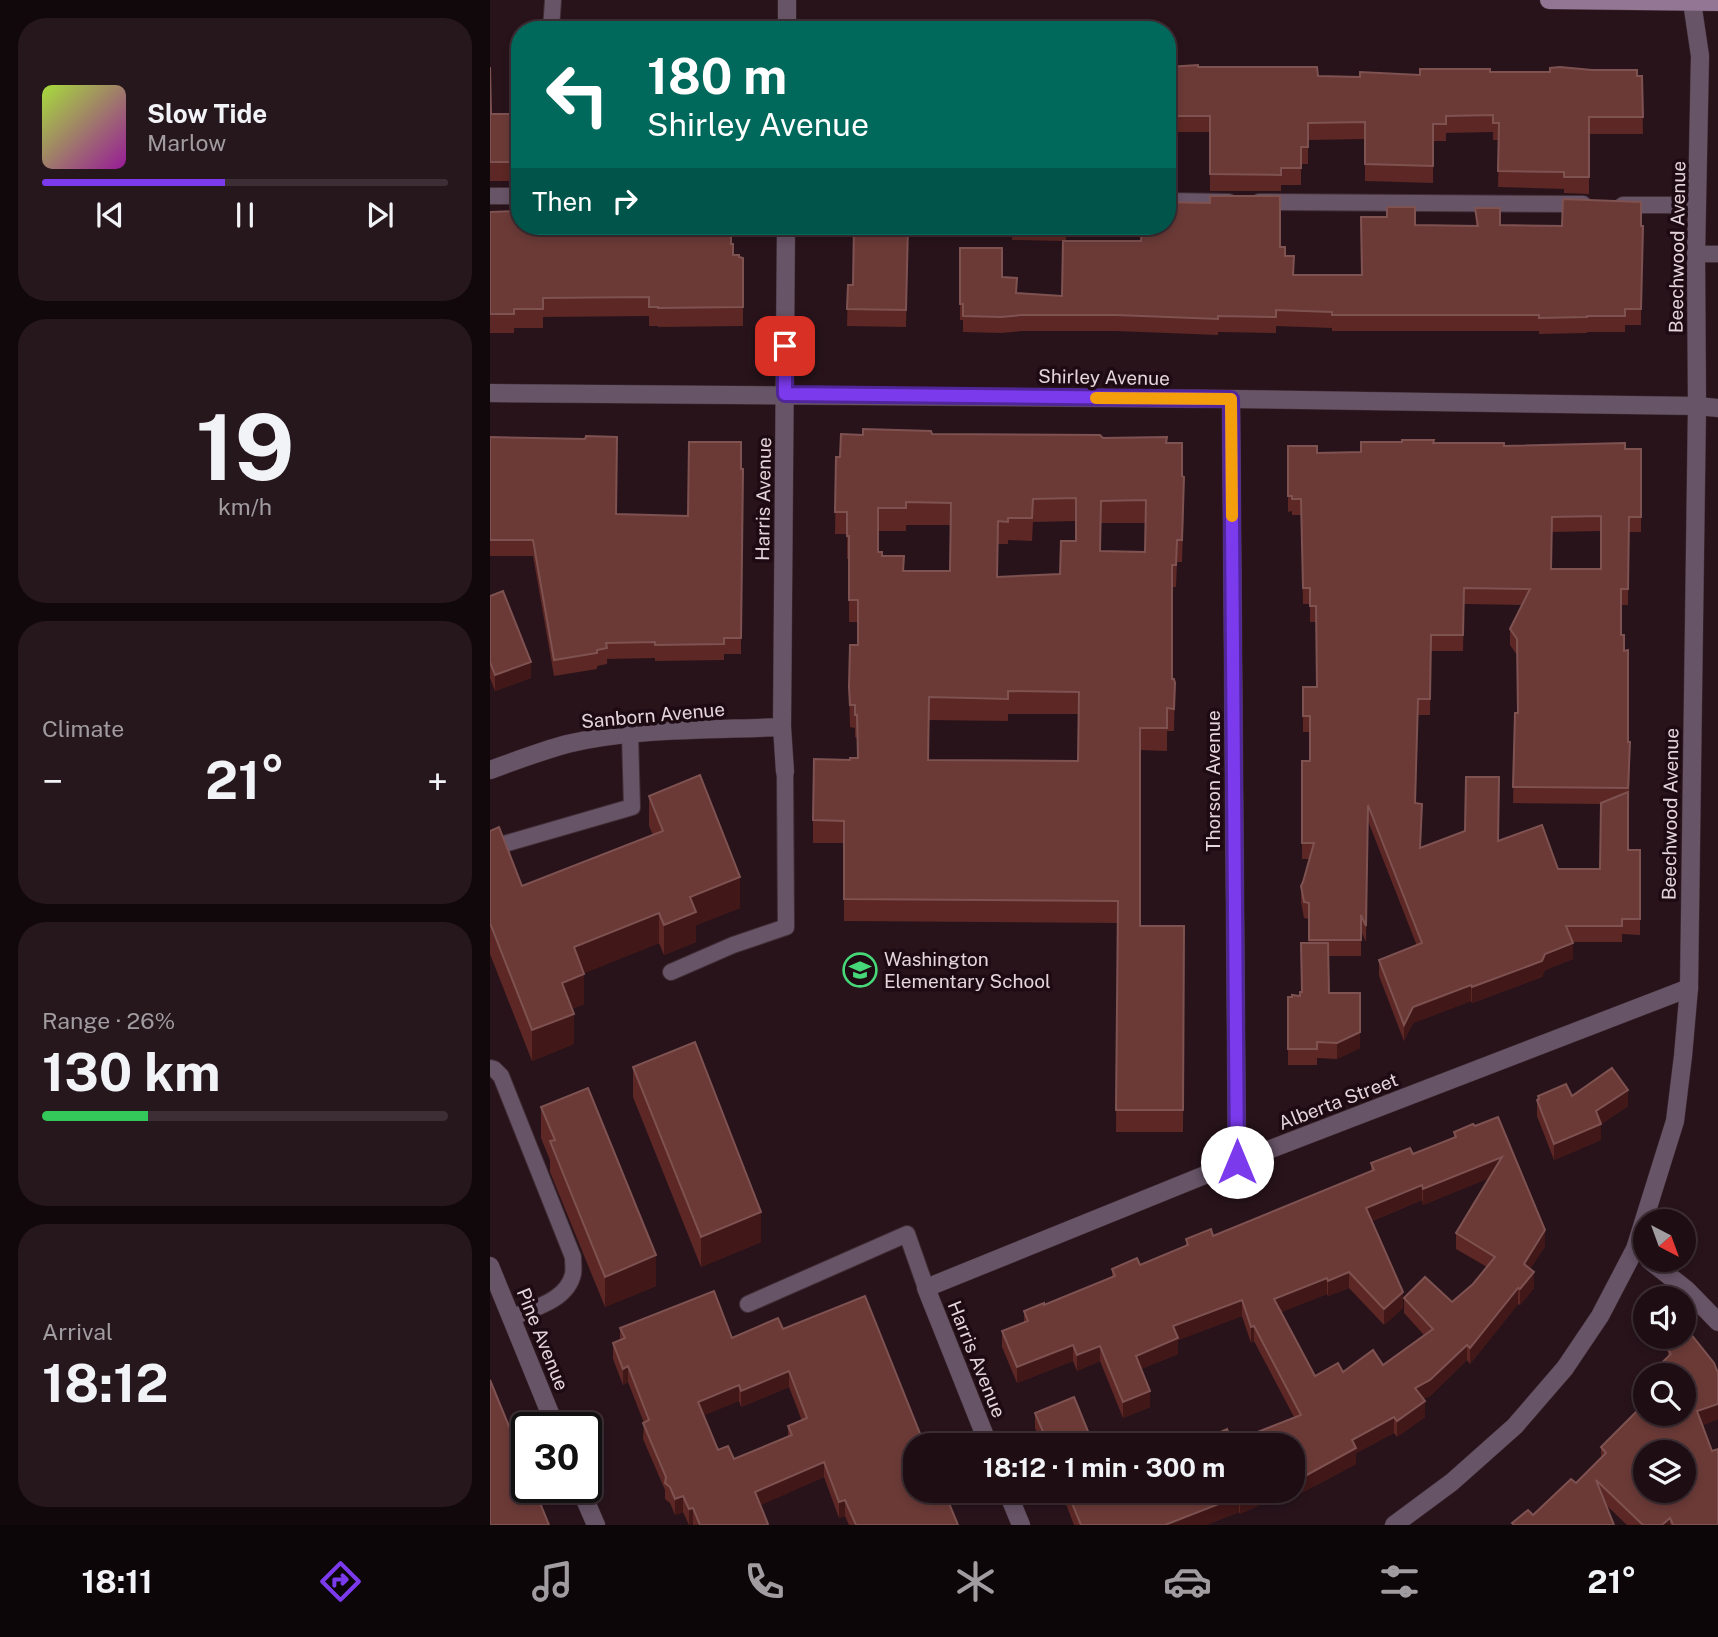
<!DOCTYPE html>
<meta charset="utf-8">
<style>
:root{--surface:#1e0e14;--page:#26171d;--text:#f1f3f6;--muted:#a19ca0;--line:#3c2e34;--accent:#7c3aed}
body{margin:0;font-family:"Public Sans",sans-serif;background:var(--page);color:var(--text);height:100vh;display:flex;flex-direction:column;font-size:26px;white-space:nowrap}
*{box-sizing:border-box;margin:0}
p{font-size:23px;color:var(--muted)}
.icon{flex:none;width:38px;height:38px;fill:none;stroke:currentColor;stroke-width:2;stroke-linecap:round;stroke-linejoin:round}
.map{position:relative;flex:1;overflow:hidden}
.drawer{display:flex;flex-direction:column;gap:18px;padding:18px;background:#10080b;width:490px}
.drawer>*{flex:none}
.top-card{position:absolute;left:21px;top:21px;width:665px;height:214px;border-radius:28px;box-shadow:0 4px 10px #0003,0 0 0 2px var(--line);background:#00695c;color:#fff;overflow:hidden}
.needle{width:46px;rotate:139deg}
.controls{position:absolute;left:1143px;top:1209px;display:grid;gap:14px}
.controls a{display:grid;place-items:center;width:63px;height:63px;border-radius:50%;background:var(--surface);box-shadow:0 4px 10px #0003,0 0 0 2px var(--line);font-size:35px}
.speed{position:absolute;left:21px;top:1412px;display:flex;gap:14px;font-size:35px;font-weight:700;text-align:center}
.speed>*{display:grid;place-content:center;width:91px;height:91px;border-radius:50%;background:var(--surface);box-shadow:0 4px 10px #0003,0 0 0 2px var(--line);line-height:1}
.speed .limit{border:4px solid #111;border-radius:10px;background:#fff;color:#111}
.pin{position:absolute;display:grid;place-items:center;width:60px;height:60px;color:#fff;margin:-30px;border-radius:14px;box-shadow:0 4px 10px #0006}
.me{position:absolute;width:77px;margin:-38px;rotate:0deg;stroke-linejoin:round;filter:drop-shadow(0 0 5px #0008)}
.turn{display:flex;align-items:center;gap:24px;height:147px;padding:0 21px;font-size:32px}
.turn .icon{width:91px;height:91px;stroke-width:2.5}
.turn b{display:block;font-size:49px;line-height:60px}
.then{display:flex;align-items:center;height:66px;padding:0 21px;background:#0003;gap:14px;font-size:26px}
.big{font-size:52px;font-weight:700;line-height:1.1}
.drawer .card{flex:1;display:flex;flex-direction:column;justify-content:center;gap:10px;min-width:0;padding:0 24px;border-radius:28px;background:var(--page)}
.drawer .dial{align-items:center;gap:0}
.dial b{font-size:91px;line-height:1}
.song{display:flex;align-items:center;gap:21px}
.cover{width:84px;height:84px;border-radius:10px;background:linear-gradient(135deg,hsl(80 70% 55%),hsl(300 70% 35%))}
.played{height:7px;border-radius:4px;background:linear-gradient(90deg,var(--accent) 45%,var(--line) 45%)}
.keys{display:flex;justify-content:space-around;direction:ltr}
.heat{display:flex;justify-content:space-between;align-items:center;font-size:38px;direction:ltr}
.charge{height:10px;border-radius:5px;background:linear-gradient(90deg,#34c759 26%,var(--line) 0)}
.trip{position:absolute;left:413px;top:1433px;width:402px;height:70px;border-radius:28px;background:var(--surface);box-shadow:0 4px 10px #0003,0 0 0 2px var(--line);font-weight:700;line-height:70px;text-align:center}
.menu{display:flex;height:112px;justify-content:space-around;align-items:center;background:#0c0608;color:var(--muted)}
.menu .icon{width:49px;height:49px}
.menu .active{color:var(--accent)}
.menu b{font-size:32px;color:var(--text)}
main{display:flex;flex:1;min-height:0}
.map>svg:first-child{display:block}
</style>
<main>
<section class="drawer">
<div class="card">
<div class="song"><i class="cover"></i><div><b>Slow Tide</b><p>Marlow</p></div></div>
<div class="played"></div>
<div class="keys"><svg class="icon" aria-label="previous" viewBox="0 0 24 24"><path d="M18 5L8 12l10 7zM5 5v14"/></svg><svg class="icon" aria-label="pause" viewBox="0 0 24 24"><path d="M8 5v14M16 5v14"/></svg><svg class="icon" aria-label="next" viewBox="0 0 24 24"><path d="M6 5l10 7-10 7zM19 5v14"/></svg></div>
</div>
<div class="card dial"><b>19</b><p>km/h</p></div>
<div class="card"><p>Climate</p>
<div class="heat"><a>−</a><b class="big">21°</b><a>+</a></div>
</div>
<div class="card"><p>Range · 26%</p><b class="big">130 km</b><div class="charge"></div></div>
<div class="card"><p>Arrival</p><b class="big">18:12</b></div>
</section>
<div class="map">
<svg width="1228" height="1525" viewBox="0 0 1228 1525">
<rect width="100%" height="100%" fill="#28131b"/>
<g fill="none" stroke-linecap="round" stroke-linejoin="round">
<defs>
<g id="service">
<path d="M61,30L63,0"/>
<path d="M0,196H30"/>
<path d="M677,201L739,202"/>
<path d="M769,202L1093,204"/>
<path d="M1133,205H1207"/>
<path d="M1206,254H1228"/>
<path d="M0,848L142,807L140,735"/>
<path d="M181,972L243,945L296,927L295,772"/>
<path d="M0,1068L4,1069L11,1076L83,1257C83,1263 84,1269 83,1274C77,1301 43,1308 21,1318"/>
<path d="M258,1304L417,1234L436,1288"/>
</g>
<g id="minor">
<path d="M297,30V0"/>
<path d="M0,393L741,399L1207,406L1228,408"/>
<path d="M741,399L747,1162"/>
<path d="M0,770C25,761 51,751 77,744C144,728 222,730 292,727"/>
<path d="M295,772L292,727L296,226"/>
<path d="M1159,1260L1197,1290L1228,1322"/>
<path d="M0,1266L66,1428"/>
<path d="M499,1446L436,1288L747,1162L1199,988"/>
<path d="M90,1488L106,1525"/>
<path d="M517,1491L531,1525"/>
</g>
<path id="tertiary" d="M904,1525L962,1482L1025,1426L1075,1368L1110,1316L1145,1249L1185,1121L1193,1056L1199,988L1207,406L1206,254L1210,56L1202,2"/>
<path id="secondary" d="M1059,0L1228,2"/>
</defs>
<use href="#service" stroke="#422e36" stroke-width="18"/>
<use href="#minor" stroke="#422e36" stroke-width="19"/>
<use href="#tertiary" stroke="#422e36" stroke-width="19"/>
<use href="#secondary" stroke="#422e36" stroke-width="19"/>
<use href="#service" stroke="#675467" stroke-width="16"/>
<use href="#minor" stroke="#675467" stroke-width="18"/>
<use href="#tertiary" stroke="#675467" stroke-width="18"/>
<use href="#secondary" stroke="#937594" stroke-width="18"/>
</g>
<g fill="#5c2724" fill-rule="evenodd">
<path d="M0,67L1,114H30V181H0Z"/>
<path d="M677,67H708L828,76L870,77L930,75L1000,72L1152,76L1153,134H1099V194L1074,193V189L1008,187L1009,140H1003V132L956,133V141H943V183L875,181V139L818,140V164H811V185H791V191H720V132H677Z"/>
<path d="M1151,202V325H1135V332H1097V333L1049,334V331H842V328L786,326V333L728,332V335L626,331H532L511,333L473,332V320H470V248L512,277L527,293L572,296L573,241L522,240V226H576V241L790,247L804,275H871L925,225L986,226L985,208L1010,225L1072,226Z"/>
<path d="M0,212L52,230L143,234L241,244L243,255L253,258V326L168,327V326H159V316L53,317V328H24V333H0Z"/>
<path d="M359,226H459L458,234L418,232L416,327L357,326L358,285H363L364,237H359Z"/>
<path d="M442,434L613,438L677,443L692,476L694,499L692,562H687L686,587H682V679L685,683L684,731H677V751L650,750V926H694L693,1132H626L628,923L354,921V843H323V820L360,760L368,758L367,738L365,737V728L360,727L359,687L368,645V622H359V559H357V534H345L346,457ZM586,521V541L570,574L507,577L508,544H518V540L542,541L543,522ZM611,523H655V552L610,551ZM416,525H460V571H414L388,552V531H416ZM518,714H588V761L439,760V720L518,721Z"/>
<path d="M0,437L126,514L198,516L251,442V654H234V660L165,661V658L117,659V664L107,666V669L64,676L43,556H0Z"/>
<path d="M944,443L1014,446L1151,449V532H1139L1138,605H1131V635L1138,742L1140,758L1138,850H1150V935L1132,934V942H1082L1083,959L1055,970L1052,977L982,1003L981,1001L923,1023L914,1041L889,976V960L927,946L878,821L876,942L871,931V956H838L839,993L870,1048L847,1059L827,1058V1065H798V997L810,996L811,992L819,943V919L814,918L811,902V886L813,882L820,859H812V761H820V732H813V687H827L826,622H820V604H813L811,515H802V511L798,512V446L827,453L871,452ZM1111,531V569H1061L1062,532ZM974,604L1032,605L1020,629V645L1027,655L1028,713H1025L1023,803L1111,804L1110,869H1068L1008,841L931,848L925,803L928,715H940L941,651H973Z"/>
<path d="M0,596L41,678L5,691L0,678Z"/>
<path d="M159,796L250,908L206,925V942L174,955L169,943L94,973V1004L82,1009L84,1044L42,1061L0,954V831L32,886L163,835L159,826Z"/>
<path d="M143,1067L271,1242L211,1267L143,1097Z"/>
<path d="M1048,1096H1082L1138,1106L1111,1124V1140L1064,1160L1047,1116V1100L1048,1099Z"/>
<path d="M51,1107L166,1286L115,1307L60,1172V1160L51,1138Z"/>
<path d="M964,1132L1055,1246L1040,1269L1044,1288L1030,1305L1028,1304L980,1364L977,1360L940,1396L933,1399L935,1417L907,1437L904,1433L866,1453V1464L815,1491L791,1501L789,1496L750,1514L749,1512L716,1525H584L571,1491H803L742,1442L804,1417L764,1341L761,1343L752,1316L688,1340V1354L651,1369L660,1407L633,1418L610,1361L587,1371L583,1361L527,1383L512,1347V1331L534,1323V1311L554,1305L622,1277V1269L650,1265L696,1246V1239L723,1236L881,1171V1163L923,1154L964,1138ZM999,1178L966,1233V1249L997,1267L983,1284L962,1302L914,1298V1313L934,1335L893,1365L853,1372L825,1376L791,1312L837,1294L838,1296L859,1288L894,1325L913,1308L882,1221L932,1200L933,1205Z"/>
<path d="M130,1328L242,1338L293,1329L468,1525H359L355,1516L349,1518L334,1477L270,1505L278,1525H203V1524L199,1525L193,1512L185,1515L180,1503L175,1499V1490L153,1439L154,1423L138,1382L133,1385L123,1359V1343L130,1340ZM299,1387L312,1421L298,1426V1436L244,1459L228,1450L213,1415L249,1401L251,1407Z"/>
<path d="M1178,1350L1228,1419L1213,1425L1222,1451L1228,1525H1137L1116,1505L1124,1525H1022V1523L1043,1515L1086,1483L1111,1459V1447L1194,1376H1161V1373L1178,1357Z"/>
<path d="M545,1413L597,1431L604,1446H552L545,1428Z"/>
</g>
<g fill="#411718">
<path d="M41,662V678L5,691V675Z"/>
<path d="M250,877V908L206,925V942L174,955V925L200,897Z"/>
<path d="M169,913V943L84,977V947Z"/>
<path d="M1083,943V959L1055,970L1052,977L982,1003V987L1055,954Z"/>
<path d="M94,974V1004L72,1013V983Z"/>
<path d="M981,985V1001L923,1023L914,1041V1025L923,1007Z"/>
<path d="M870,993V1048L847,1059V1043Z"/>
<path d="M84,1014V1044L42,1061V1030Z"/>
<path d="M1138,1090V1106L1111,1124V1140L1064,1160V1144L1106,1111Z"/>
<path d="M1012,1157V1173L933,1205V1189Z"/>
<path d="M932,1185V1200L876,1223V1208Z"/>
<path d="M271,1212V1242L211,1267V1237Z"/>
<path d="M1055,1230V1246L1034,1279V1264Z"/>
<path d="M166,1255V1286L115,1307V1277Z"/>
<path d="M859,1272V1288L838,1296V1281Z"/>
<path d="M1044,1272V1288L1030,1305V1289Z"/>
<path d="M837,1278V1294L784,1315V1299Z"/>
<path d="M1028,1288V1304L980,1364V1348Z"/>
<path d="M913,1292V1308L894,1325V1309Z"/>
<path d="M752,1300V1316L688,1340V1354L646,1371V1356L683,1326Z"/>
<path d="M764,1326V1341L761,1343V1327Z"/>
<path d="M583,1345V1361L527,1383V1367Z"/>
<path d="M977,1345V1360L940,1396L925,1403V1388Z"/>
<path d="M610,1346V1361L587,1371V1355Z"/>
<path d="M138,1366V1382L133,1385V1369Z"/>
<path d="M299,1371V1387L251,1407V1391Z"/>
<path d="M249,1385V1401L208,1418V1402Z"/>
<path d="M660,1391V1407L633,1418V1402Z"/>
<path d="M935,1401V1417L907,1437V1421Z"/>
<path d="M1228,1404V1419L1207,1427V1411Z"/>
<path d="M904,1417V1433L866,1453V1464L815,1491L791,1501V1491H803V1480L862,1440Z"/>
<path d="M334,1462V1477L265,1508V1492Z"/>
<path d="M765,1491H789V1496L750,1514V1498Z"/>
<path d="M193,1496V1512L185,1515V1499Z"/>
<path d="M749,1496V1512L716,1525H675Z"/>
<path d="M355,1500V1516L349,1518V1502Z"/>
<path d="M203,1508V1524L199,1525V1509Z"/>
<path d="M1180,1518V1525H1172Z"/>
</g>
<g fill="#6b3a37" stroke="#7e5251" stroke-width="2" fill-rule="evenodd">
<path d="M708,65V67H827L828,76L870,77V72L930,75V69H1000V72H1060V68L1070,67L1102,70H1147V76H1152L1153,117H1099V177H1074V172L1008,171L1009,123H1003V115L956,116V124H943V166L875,164V122L818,123V147H811V168H791V175L720,174V116H677V67Z"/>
<path d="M0,67L1,114H30V162H0Z"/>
<path d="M720,196H790V247H795V256H804L803,275H872L871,217H897V207H925V225L988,226L985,208H1010V225L1072,226L1073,199L1151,202V226H1153L1151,309H1135V316H1097V317L1049,318V315H842V312L786,310V317L728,316V319L626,315H532L511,317L473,316V304H470V248H512V277L527,278L526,293L572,296L573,241H651L652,226H677V202L720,203Z"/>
<path d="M30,211V226H52V230H116V226H143V234H207V226H241V244H243V255H249V257L253,258V307L168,308V307H159V297L53,298V309H24V314H0V212Z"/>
<path d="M364,226H418L416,310L357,309L358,285H363Z"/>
<path d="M373,429L441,431L442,434L610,435L613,438L677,437L676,443H692V476L694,477L692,540H687L686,565H682V679H684L685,683L684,709L677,708V728H650V926H694L693,1110H626L628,901L354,899V821L323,820L324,759L360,760V758H368L367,715H365V705H360L359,687L360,645H368V600H359V536H357V512H345L346,457H350L351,434L373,435ZM586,498V541H571L570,574L507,577L508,521L518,522V518H542L543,499ZM656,500L655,552L610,551L611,501ZM416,502L461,503L460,571H413L414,556H392V552H388V508H416ZM518,691L589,692L588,761L438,760L439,697L518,699Z"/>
<path d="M96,436L127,437L126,514L198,516L199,442H251V469H253L251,638H234V644L165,645V642L116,643L117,648L107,650V653L64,660L43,540H0V437L95,439Z"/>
<path d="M912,440H944L943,443H1014V446L1135,443V449H1151V517H1139L1138,589H1131V635H1134V651L1138,650V742H1140L1138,788L1023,787L1025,713H1028L1027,639L1020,629L1040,589L974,588L973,635H941L940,699H928L925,803L932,804L930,848L975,831L976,777H1009L1008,841L1052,825L1068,869H1110L1111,803L1138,792V850H1150V919H1132V926H1076L1083,943L1055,954L1052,961L982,987L981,985L923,1007L914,1025L889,960L932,943L878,805L876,926L871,915V940H819V903L814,902L811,886L813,882L824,843H812V761H820V716H813V687H827L826,606H820V588H813L811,499H802V496H798V446H827V453L871,452V442H912ZM1111,516V569H1061L1062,517Z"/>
<path d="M13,591L41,662L5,675L0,662V596Z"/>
<path d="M210,775L250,877L200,897L206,912L174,925L169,913L84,947L94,974L72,983L84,1014L42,1030L0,923V831L9,827L32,886L173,831L159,796Z"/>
<path d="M811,943H838L839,993H870V1032L847,1043L827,1042V1049H798V997H802V995L810,996V992H812Z"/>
<path d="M205,1042L271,1212L211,1237L143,1067Z"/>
<path d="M1122,1068L1138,1090L1106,1111L1111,1124L1064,1144L1047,1100L1049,1099L1048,1096L1076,1084L1082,1096Z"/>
<path d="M98,1088L166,1255L115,1277L60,1141L65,1140L51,1107Z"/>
<path d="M1008,1117L1055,1230L1034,1264L1044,1272L1030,1289L1028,1288L980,1348L977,1345L940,1380L925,1388L935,1401L907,1421L904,1417L862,1440L866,1448L815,1476L803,1480V1446H699L737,1429L742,1442L811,1415L764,1326L761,1327L752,1300L683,1326L688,1338L646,1356L660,1391L633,1402L610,1346L587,1355L583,1345L527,1367L512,1331L538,1321L534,1311L554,1303V1305L625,1276L622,1269L647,1258L650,1265L698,1245L696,1239L721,1229L723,1236L884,1170L881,1163L920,1148L923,1154L966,1137L964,1132L983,1124L985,1126ZM1012,1157L966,1233L1005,1257L983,1284L962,1302L935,1277L914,1298L943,1329L893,1365L883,1350L853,1372L848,1363L825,1376L784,1299L837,1278L838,1281L859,1272L894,1309L913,1292L876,1208L932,1185L933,1189Z"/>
<path d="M224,1291L242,1338L288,1318L293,1329L375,1296L435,1446H425V1491H454L468,1525H366L355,1500L349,1502L334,1462L265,1492L278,1524L276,1525H210L203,1508L199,1509L193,1496L185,1499L180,1487L175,1483L176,1477L153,1423L159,1420L138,1366L133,1369L123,1343L135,1338L130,1328ZM299,1371L317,1418L298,1426L302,1435L244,1459L238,1446L228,1450L208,1402L249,1385L251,1391Z"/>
<path d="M1200,1333L1224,1363L1228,1373V1404L1207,1411L1222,1451L1228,1449V1525H1183L1180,1518L1172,1525H1153L1106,1480L1124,1525H1024L1022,1523L1038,1510L1043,1515L1081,1479L1086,1483L1116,1453L1111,1447L1155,1403V1414H1194V1376H1164L1161,1373L1181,1354L1178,1350ZM1155,1452H1194V1491H1155Z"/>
<path d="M0,1380L37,1470V1488H44L59,1525H0Z"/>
<path d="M584,1397L604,1446H559L545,1413Z"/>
<path d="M577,1491H765L750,1498L749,1496L675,1525H591Z"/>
</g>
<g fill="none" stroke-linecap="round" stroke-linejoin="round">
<defs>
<path id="route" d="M295,346V394L741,399L747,1162"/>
</defs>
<use href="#route" stroke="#51269a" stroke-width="18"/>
<use href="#route" stroke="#7c3aed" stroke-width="12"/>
<path stroke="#f59e0b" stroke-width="12" d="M606,398L741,399L742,516"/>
</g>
<defs>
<symbol id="school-ring" viewBox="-11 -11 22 22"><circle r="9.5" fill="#1e0a12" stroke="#46d779" stroke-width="1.5"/><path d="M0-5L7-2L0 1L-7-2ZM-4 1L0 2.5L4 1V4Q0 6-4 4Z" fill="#46d779"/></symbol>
</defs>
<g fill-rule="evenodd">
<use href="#school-ring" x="351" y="951" width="38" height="38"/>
</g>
<g text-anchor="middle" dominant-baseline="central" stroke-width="7" stroke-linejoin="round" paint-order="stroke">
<g font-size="19" fill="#e4d5da" stroke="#1e0a12">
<text transform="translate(1187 247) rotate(-89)">Beechwood Avenue</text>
<text transform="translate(614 377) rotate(1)">Shirley Avenue</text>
<text transform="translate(273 499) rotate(-89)">Harris Avenue</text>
<text transform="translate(163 715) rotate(-5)">Sanborn Avenue</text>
<text transform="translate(723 781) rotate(-90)">Thorson Avenue</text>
<text transform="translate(1180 814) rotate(-89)">Beechwood Avenue</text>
<text transform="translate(848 1101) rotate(-21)">Alberta Street</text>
<text transform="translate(53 1339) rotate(68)">Pine Avenue</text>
<text transform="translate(487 1359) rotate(68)">Harris Avenue</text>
</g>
<g font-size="19" fill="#e4d5da" stroke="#1e0a12" text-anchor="start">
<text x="394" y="959">Washington<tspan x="394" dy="22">Elementary School</tspan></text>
</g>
</g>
</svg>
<div class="controls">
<a><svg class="needle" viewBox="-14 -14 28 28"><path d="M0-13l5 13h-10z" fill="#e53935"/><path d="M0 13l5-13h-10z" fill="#a19ca0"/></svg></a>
<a><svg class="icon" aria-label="sound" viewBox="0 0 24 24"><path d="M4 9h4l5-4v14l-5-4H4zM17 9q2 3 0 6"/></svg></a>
<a><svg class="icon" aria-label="search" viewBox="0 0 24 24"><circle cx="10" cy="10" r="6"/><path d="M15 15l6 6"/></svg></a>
<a><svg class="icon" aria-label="layers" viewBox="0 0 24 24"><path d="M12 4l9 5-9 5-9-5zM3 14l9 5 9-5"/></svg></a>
</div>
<div class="speed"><div class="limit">30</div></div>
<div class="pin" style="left:295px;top:346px;background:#d93025"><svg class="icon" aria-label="arrive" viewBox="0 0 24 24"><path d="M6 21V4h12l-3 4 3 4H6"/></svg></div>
<svg class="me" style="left:747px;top:1162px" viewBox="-20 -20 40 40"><circle r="19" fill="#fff"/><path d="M0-13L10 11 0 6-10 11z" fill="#7c3aed"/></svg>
<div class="trip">18:12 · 1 min · 300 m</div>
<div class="top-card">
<div class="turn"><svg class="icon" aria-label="left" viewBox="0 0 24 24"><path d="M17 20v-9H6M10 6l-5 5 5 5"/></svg><div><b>180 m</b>Shirley Avenue</div></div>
<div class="then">Then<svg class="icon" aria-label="right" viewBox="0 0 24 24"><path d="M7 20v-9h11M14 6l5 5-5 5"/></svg></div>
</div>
</div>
</main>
<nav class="menu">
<b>18:11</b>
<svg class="icon active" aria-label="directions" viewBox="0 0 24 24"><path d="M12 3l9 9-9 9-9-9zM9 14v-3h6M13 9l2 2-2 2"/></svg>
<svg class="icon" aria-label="music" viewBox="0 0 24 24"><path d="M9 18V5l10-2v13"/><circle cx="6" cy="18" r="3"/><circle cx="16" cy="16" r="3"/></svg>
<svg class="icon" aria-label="phone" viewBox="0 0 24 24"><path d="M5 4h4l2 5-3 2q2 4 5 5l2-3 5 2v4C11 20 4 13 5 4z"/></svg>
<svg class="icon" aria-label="climate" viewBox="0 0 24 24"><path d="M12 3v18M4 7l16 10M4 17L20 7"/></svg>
<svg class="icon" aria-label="car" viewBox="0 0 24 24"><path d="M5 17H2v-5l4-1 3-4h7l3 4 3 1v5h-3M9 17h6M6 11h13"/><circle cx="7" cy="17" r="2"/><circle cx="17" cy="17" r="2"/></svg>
<svg class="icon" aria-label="filters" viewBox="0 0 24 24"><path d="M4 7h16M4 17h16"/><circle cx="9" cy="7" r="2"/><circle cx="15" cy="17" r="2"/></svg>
<b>21°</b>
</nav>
